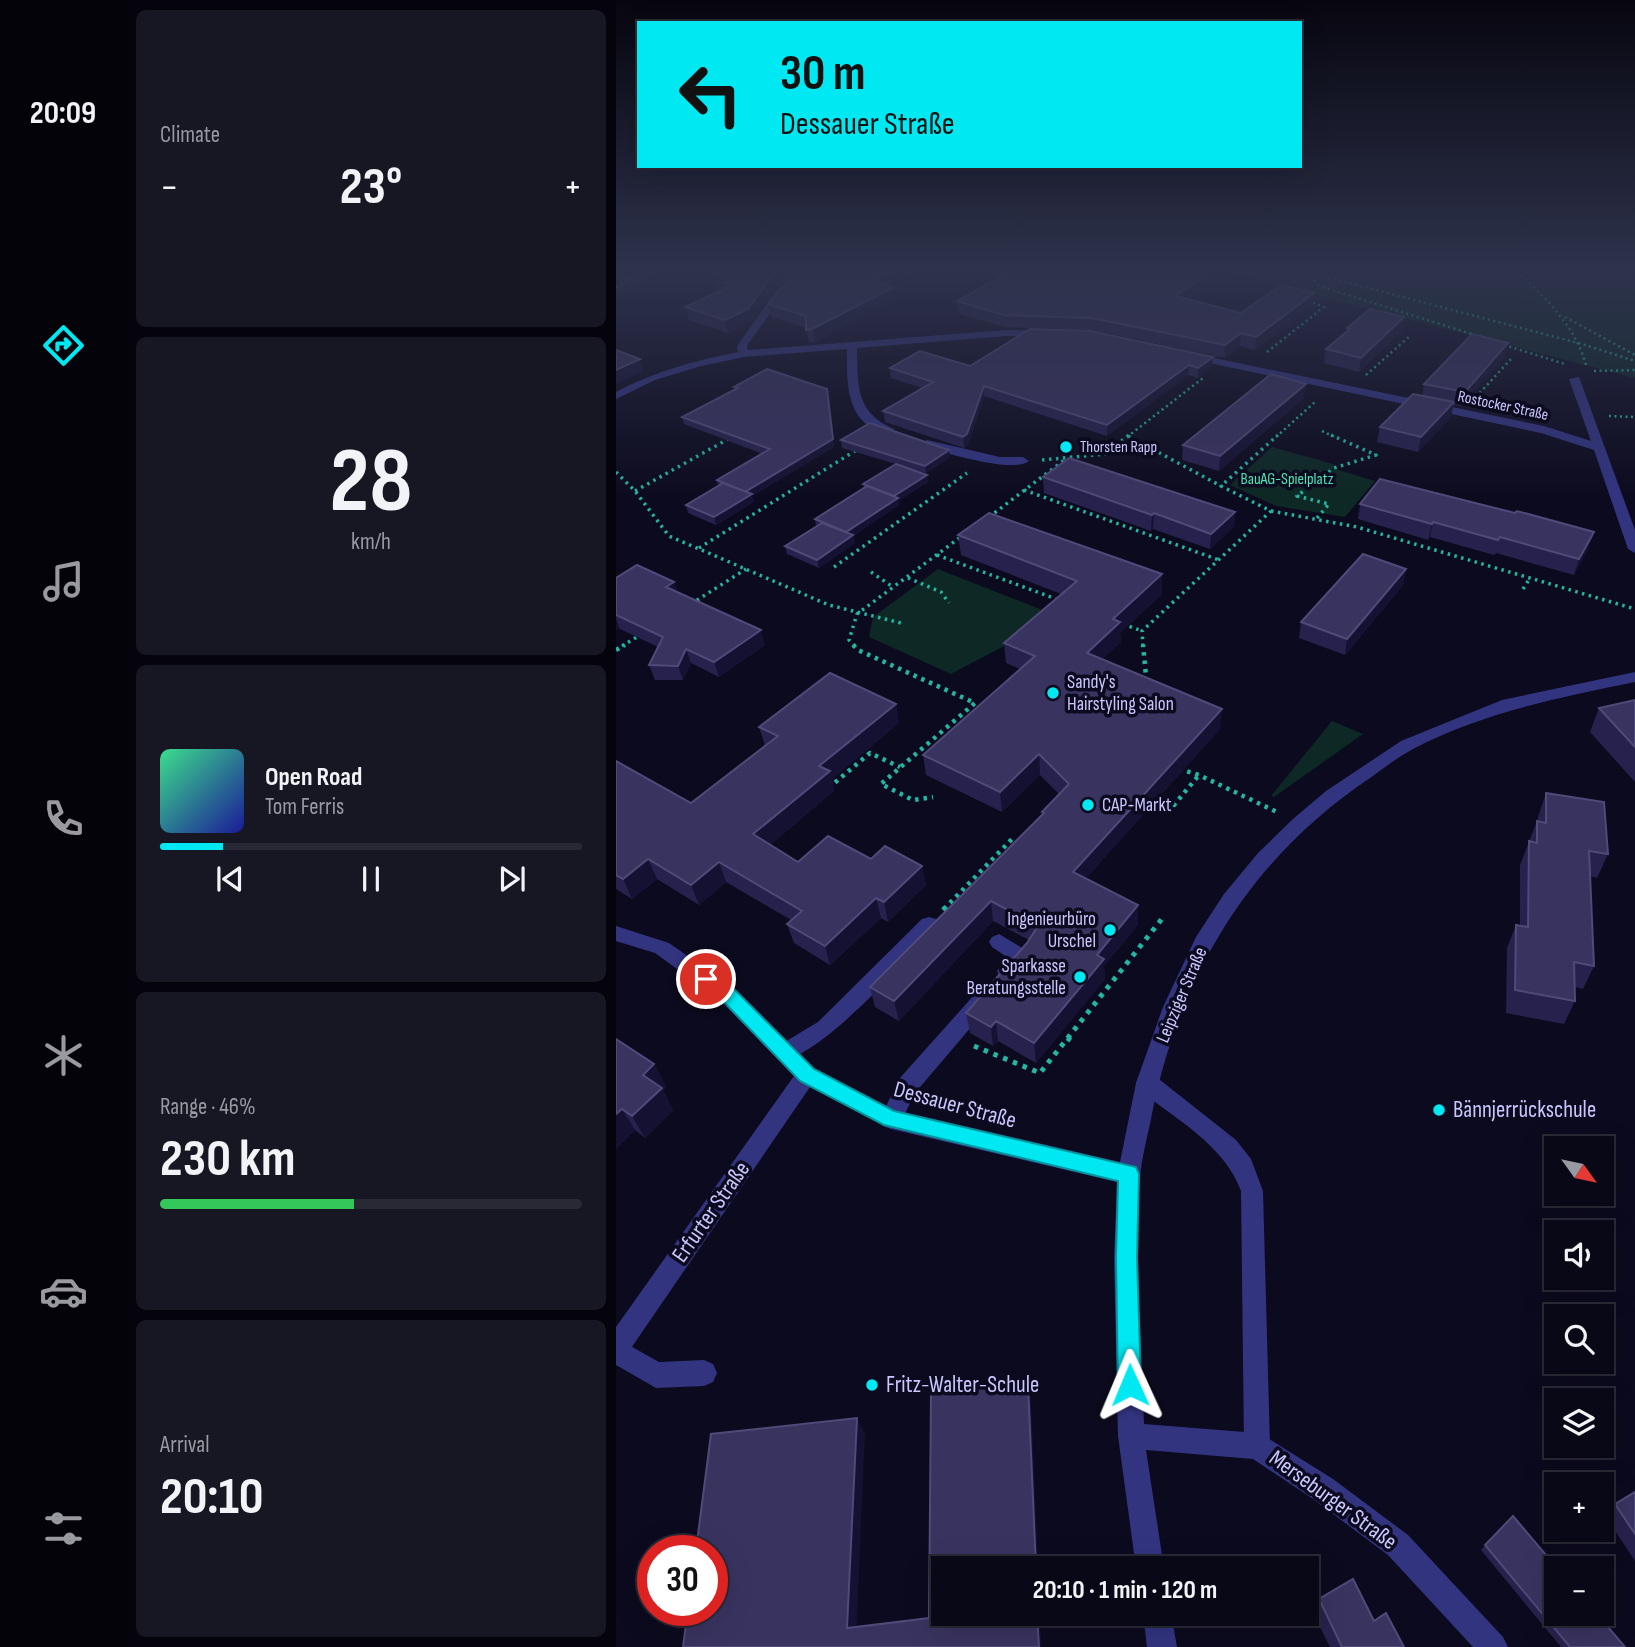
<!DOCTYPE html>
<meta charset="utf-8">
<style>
:root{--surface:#090816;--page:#171623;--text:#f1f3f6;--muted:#999aa1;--line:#292935;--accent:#00e9f2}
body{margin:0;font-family:"Sofia Sans Condensed",sans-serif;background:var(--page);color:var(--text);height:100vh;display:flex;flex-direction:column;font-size:26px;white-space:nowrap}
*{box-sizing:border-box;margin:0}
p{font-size:23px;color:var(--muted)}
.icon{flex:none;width:38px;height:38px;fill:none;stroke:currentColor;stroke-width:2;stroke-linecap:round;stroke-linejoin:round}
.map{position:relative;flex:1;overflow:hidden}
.details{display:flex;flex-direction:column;gap:10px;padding:10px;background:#05040c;width:490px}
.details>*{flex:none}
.hud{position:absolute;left:21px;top:21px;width:665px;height:147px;border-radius:0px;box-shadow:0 7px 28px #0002,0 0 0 2px var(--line);background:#00e9f2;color:#111;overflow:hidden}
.needle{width:46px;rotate:123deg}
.controls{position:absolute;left:928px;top:1136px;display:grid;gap:14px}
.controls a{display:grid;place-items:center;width:70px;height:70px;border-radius:0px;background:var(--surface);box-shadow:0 7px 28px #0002,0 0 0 2px var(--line);font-size:35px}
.speed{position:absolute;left:21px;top:1535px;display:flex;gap:14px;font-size:35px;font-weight:700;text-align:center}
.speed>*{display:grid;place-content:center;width:91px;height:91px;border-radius:50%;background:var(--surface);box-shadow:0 7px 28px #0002,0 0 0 2px var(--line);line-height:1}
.speed .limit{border:10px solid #d22;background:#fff;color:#111}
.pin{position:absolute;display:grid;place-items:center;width:60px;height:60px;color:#fff;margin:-30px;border:4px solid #fff;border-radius:50%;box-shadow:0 2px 7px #0007}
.me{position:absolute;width:77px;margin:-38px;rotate:359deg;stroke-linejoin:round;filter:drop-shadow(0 0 5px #0008)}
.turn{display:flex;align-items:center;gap:24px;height:147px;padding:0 28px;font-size:32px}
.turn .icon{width:91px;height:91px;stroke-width:2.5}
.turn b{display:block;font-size:49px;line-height:60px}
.big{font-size:52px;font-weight:700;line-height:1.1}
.details .tile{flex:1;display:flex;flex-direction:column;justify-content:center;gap:10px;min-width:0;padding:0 24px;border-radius:10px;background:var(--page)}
.details .dial{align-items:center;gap:0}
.dial b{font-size:91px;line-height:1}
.song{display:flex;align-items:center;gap:21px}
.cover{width:84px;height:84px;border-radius:10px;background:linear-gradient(135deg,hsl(150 70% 55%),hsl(240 70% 35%))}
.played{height:7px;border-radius:4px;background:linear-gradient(90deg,var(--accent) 15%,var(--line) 15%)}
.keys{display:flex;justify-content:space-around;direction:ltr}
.heat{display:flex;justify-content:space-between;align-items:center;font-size:38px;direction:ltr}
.charge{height:10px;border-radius:5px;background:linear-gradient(90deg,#34c759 46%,var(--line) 0)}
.trip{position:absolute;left:315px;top:1556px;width:388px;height:70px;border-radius:0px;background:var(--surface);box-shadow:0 7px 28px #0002,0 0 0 2px var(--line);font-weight:700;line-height:70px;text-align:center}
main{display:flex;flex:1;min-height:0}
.dock{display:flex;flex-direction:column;width:126px;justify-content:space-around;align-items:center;background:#040309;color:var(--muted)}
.dock .icon{width:49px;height:49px}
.dock .on{color:var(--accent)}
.dock b{font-size:32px;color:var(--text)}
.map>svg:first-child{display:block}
</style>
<main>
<nav class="dock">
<b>20:09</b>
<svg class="icon on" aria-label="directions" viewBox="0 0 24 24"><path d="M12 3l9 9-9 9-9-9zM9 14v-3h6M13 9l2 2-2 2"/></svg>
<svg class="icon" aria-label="music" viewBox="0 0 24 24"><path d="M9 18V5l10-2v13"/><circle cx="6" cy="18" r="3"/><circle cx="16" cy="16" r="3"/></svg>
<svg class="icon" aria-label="phone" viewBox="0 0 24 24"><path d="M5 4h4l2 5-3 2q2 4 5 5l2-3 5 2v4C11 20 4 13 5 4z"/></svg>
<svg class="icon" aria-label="climate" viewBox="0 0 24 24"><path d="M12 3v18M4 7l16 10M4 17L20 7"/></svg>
<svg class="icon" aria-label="car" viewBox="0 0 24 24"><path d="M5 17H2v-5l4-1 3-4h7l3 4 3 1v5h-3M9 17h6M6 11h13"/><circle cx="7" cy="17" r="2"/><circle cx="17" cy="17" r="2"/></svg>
<svg class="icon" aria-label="filters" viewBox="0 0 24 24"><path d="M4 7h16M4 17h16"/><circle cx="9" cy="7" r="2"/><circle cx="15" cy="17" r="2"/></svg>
</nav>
<section class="details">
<div class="tile"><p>Climate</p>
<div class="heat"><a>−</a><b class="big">23°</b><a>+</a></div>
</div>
<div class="tile dial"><b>28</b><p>km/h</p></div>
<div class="tile">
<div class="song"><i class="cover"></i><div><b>Open Road</b><p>Tom Ferris</p></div></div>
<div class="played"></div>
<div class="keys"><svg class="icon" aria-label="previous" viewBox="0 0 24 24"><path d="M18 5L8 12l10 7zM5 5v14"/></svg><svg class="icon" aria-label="pause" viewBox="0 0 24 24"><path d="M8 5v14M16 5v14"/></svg><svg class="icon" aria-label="next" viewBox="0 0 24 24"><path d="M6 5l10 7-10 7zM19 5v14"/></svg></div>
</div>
<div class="tile"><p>Range · 46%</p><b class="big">230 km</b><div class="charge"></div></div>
<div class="tile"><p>Arrival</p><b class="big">20:10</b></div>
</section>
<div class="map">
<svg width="1019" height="1647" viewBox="0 0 1019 1647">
<rect width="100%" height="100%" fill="#0c0a1e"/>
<g fill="#0d2825">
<path d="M0,268H51L0,296Z"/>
<path d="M595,268H1007L1019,278V378Z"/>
<path d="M656,447L717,464L722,470L759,481L729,517L660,506L614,485Z"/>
<path d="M322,569L429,611L390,645L335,674L253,637L257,617Z"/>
<path d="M716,721L747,734L658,797L655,796Z"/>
</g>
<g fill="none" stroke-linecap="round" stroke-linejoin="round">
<g stroke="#24b5a3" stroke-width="2.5" stroke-dasharray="2 3.5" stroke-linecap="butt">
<path d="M687,268L703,286L859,335"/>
<path d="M897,268C928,297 958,323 970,365"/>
<path d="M691,272L966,344L1019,361"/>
<path d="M0,287L31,268"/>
<path d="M949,317L1019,355"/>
<path d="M888,345L949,364"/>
<path d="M651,352L708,307L693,301"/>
<path d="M978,371L1019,370"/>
<path d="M750,375L795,335"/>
<path d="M860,397L895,359"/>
<path d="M993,416L1019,417"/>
<path d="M706,431L719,437"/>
<path d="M511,437L587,378"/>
<path d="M660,437L699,402"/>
</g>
<g stroke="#24b5a3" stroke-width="3.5" stroke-dasharray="2.5 4.5" stroke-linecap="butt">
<path d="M512,436L605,486"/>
<path d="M426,460L489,454L513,435"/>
<path d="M0,472L19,491L53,536L213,605L285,623"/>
<path d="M408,490L603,560"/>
<path d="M19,491L114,438"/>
<path d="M655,511L741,527L1019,609"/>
<path d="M373,517L451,458"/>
<path d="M701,518L713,504L681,496L718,468L760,455L715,435"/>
<path d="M83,548L242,449"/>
<path d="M321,555L443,600"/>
<path d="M218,567L351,473"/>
<path d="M255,572L277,587"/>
<path d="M292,578L325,592L333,603"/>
<path d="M907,589L914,578"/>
<path d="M75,604L130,569"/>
<path d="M507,624L526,631"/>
<path d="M6,646L26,634"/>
<path d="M239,646L233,640L241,614L346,536"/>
<path d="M527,646L526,631L655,511L605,486L662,435"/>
</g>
<g stroke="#24b5a3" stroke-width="4.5" stroke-dasharray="3.5 5" stroke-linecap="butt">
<path d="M237,645L242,650L359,703L265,784L297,800L317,797"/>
<path d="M0,650L9,645"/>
<path d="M527,680L530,676L527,645"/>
<path d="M563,769L583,775L661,812"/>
<path d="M212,783L216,785L254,753L284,767"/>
<path d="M542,797L558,805L583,775"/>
<path d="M328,909L397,838"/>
</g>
<g stroke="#24b5a3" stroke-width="5" stroke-dasharray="4.5 6" stroke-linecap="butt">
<path d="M327,910L330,907"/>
<path d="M451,1038L459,1043"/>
<path d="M358,1046L424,1073L549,915"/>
</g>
<g fill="#323480" fill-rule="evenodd">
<path d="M313,917L320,919L322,924L320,929C295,954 194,1070 162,1058L159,1052L162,1046L202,1022L306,919Z"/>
<path d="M383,934L411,951L414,956C408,968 398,981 384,977L381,971L391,957L376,947L373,942L376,937Z"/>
<path d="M366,992L373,994L376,1000L373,1006L299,1093L283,1126L275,1129L267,1126L264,1119L283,1079L359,994Z"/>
<path d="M531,1074L539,1076L620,1140L635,1159L647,1191L654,1446L650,1455L641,1459L632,1455L628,1446L625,1191C609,1146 560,1119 523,1090L520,1083L523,1076Z"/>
<path d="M0,1338L43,1362L88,1360L97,1364L101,1373L97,1382L88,1386L40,1388L0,1365Z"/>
</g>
<g fill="#323480" fill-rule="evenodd">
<path d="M185,268H196C170,292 151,316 131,346L132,350L390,330H429L434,333L429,336H390L241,348C242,386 239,412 278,429V435C271,436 264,433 257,429C229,413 231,378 231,349L128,357L85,366L39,380L0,399V392C39,371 79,361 122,352L121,346L160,291Z"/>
<path d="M574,353L928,426L975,441L953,379L963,377L1019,530V553L1012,549L978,450L925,433L570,358V354Z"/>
<path d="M311,440L384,457H407L413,461C396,474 329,452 307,447L305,444Z"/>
<path d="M1019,672V682C942,698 868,712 797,749C782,757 768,768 754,778C633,859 562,977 535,1119C531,1138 526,1157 524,1176C518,1258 525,1342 528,1424L641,1433L650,1437L717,1479L792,1535L887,1637L892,1647H857L772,1555L697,1499L637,1459L530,1450L548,1568H520L502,1436L498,1258L501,1182L275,1129L194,1087L9,1357L0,1361V1327L178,1076L105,1001L39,953L0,941V926L53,943L119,989L198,1069L279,1110L504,1162L520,1083L547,1007L580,937L608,894L642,853L677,819L710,791L785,741L886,700Z"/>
<path d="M527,1614H555L561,1647H531Z"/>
</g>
</g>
<g fill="#27214d">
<path d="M108,268H181L158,289L135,322L112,333L73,320L69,307L109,289L100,286L97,274Z"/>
<path d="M186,268H308L274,286L280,299L199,342L193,343L190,328L155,317L152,304Z"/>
<path d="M356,268H591L598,270V283L573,299L625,313L697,306L639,350L624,346L609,358L476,330L389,327L343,314L341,301L386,277Z"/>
<path d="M788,317L786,331L743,372L708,363L710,349L730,331L731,328Z"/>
<path d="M414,329L596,367L582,378L572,375L491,436L368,396L352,445L348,448L269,422L267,411L306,388L275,378L274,368L354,366Z"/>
<path d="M892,343L889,357L845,406L838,405L835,417L802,452L761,442L764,427L806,396L808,384Z"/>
<path d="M118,387L212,397L218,447L136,496L138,502L100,525L72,513L70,505L102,486L101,480L147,454L68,424L66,417L118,390Z"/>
<path d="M688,398L603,471L566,460L567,445Z"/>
<path d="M225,440L334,457L310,473L295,469L312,482L282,501L283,505L237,536L239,543L203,568L171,554L169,546L200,526L199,519L248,488L247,484L280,464L226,448Z"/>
<path d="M427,477L619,512L618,527L594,549L537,529L535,531L428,493Z"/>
<path d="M744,504L973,547L958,575L880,553L878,555L814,537L812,540L742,519Z"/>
<path d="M342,535L546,594L504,633L505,642L486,659L604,729L470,878L522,905V925L488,966L489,979L420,1063L382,1041L377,1046L354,1033L350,1013L413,940L377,921L283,1021L259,1007L254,987L426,815V812L443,794L424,775L386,812L310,775L307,755L404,669L390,663L388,643L445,594L345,555Z"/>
<path d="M790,569L787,585L729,655L683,638L685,622Z"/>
<path d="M0,578L58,582L61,592L149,645L103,677L75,663L67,680H39L33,665L42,647L4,629L0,630Z"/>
<path d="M1019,700V782L974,732L983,708Z"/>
<path d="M280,704L283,723L216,779L218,791L154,845L182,862L255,859L306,866L310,885L272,922L265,918L214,965L178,943L171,924L175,920L110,882L83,905L41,879L16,899L0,889V761L75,803L149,746L143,727Z"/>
<path d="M930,793L992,854L981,878L974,876L978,966L967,989L959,987V1001L948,1024L890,1013L891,948L900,925H904V865L921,821H922V817Z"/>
<path d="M0,1039L38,1064L50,1087L47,1090L57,1110L29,1138L19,1130L0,1149Z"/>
<path d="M1019,1492V1561L988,1514L999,1504Z"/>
<path d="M869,1545L1009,1647H945L865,1550Z"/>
<path d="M703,1599L758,1621L788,1647H714L696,1611Z"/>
</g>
<g fill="#151132">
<path d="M165,268H181L158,289L135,322L112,333L109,320Z"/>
<path d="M282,268H308L259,293L257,281Z"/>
<path d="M598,270V283L559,309V296Z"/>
<path d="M278,287L280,299L199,342L196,329Z"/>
<path d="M698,293L697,306L639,350L640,337Z"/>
<path d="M788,317L786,331L743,372L745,358Z"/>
<path d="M625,333L624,346L609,358V345Z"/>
<path d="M892,343L889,357L845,406L849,392Z"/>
<path d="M597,357L596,367L582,378V368Z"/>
<path d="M24,359L28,371L0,384V370Z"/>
<path d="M573,365L572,375L491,436V425Z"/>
<path d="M690,384L688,398L603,471L604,456Z"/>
<path d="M368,386V396L352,445L348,448L347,437Z"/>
<path d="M211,389L218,447L136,496L138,502L100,525L98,517L129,492Z"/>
<path d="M838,402L835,417L802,452L805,437Z"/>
<path d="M333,450L334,457L310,473L309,466Z"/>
<path d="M311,475L312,482L282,501L283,505L237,536L239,543L203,568L201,560L230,532L278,496Z"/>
<path d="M619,512L618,527L594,549L595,534Z"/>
<path d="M538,513L537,529L535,531L536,515Z"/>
<path d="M817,522L814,537L812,540L816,524Z"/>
<path d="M978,532L973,547L958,575L963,559Z"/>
<path d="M790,569L787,585L729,655L731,639Z"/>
<path d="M546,574V594L504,633L505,642L471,673V653L497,619Z"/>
<path d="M58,582L62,597L50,587Z"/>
<path d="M0,619L4,629L0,630Z"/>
<path d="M145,630L149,645L103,677L98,662Z"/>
<path d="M70,649L75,663L67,680L62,666Z"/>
<path d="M280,704L283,723L216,779L218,791L143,854L137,834L203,766Z"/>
<path d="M606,709L604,729L458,892L457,872Z"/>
<path d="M423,754L424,775L386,812L384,792Z"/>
<path d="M32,859L41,879L16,899L7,879Z"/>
<path d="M103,862L110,882L83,905L75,885Z"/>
<path d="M306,866L310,885L272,922L268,902Z"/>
<path d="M260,898L265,918L214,965L209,946Z"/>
<path d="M375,901L377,921L283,1021L278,1001Z"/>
<path d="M522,905V925L488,966L489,979L420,1063L418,1043L481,955Z"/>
<path d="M380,1021L382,1041L377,1046L375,1027Z"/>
<path d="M38,1064L50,1087L47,1090L57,1110L29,1138L16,1116L27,1075Z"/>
<path d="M6,1109L19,1130L0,1149V1114Z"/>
<path d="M412,1384L415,1401L422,1568H420Z"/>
<path d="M241,1418L249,1434L240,1639L231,1628Z"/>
<path d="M421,1614H424L425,1647H423Z"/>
</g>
<g fill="#393360" stroke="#504a79" stroke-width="2">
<path d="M108,268H165L155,277L132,309L109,320L69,307L117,285L109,283L116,279L97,274Z"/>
<path d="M186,268H282L257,281L278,287L196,329L190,330V316L152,304Z"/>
<path d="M401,268H591L598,270L559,296L625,313L665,285L698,293L640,337L625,333L609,345L475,318L388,315L341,301Z"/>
<path d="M754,309L788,317L745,358L710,349L734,329L731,328Z"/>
<path d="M414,329L474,331L597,357L582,368L573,365L491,425L368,386L351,434L347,437L267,411L317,382L274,368L304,351L354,366Z"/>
<path d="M856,334L892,343L849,392L808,384Z"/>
<path d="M0,350L24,359L0,370Z"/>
<path d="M151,369L211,389L217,439L129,492L101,480L154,449L66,417L122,388L118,387Z"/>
<path d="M655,374L690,384L604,456L567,445Z"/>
<path d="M797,394L838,402L805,437L764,427Z"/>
<path d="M254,423L333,450L309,466L225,440Z"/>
<path d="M453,458L619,512L595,534L538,513L536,515L427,477Z"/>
<path d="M280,464L311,475L278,496L247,484Z"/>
<path d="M764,479L899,513L901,511L978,532L963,559L884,537L882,540L817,522L816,524L744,504Z"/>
<path d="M107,483L136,494L98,517L70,505Z"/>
<path d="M251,486L282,498L230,532L199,519Z"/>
<path d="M373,513L546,574L497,619L504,622L471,653L606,709L457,872L522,905L481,955L488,959L418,1043L380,1021L375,1027L350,1013L411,943L422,926L375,901L278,1001L254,987L428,813L426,812L453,784L423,754L384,792L307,755L419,656L388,643L461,581L342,535Z"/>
<path d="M206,523L237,535L201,560L169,546Z"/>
<path d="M747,554L790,569L731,639L685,622Z"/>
<path d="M21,565L58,582L50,587L145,630L98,662L70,649L62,666L33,665L47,637L0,615V578Z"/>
<path d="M214,673L280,704L203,766L214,771L137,834L182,862L212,836L255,859L269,846L306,866L268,902L260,898L209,946L171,924L186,911L103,862L75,885L32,859L7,879L0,875V761L75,803L162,736L143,727Z"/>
<path d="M1019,700V747L983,708Z"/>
<path d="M930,793L988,802L992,854L973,851L978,966L958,962L959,1001L899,990L900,925L912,927L913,841L921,843V821L930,823Z"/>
<path d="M0,1039L38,1064L27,1075L46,1088L16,1116L6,1109L0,1114Z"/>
<path d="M412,1384L420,1568H327V1614H421L423,1647H67L72,1610H96V1550H80L95,1434L241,1418L231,1628L313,1618L315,1394Z"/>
<path d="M1019,1492V1534L999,1504Z"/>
<path d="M897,1516L941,1568H940V1614H981L1009,1647H954L869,1545Z"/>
<path d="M737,1579L758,1621L770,1613L788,1647H726L703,1599Z"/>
</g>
<linearGradient id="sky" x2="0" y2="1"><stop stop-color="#070610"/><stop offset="0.54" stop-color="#2e334c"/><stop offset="1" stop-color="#2e334c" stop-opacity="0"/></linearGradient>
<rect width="1019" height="499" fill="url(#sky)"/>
<path fill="#00e9f2" stroke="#00979d" stroke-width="2" d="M90,972L119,990L198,1069L278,1111L520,1167L523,1174L521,1258L525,1385L522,1393L514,1396L506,1393L502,1385L500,1258L502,1181L268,1125L184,1081L106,1000L84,984L81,979L84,974Z"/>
<g fill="#00e9f2" stroke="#0c0a1e" stroke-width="2.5">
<circle cx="450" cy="447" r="7"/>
<circle cx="437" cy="693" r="7"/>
<circle cx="472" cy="805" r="7"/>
<circle cx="494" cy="930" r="7"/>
<circle cx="464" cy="977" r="7"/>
<circle cx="823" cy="1110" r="7"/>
<circle cx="256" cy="1385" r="7"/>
</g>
<g text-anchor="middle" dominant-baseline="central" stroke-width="7" stroke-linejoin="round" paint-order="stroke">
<g font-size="16" fill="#cac7ff" stroke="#0c0a1e">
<text transform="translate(887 406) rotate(12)">Rostocker Straße</text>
</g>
<g font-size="16" fill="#cac7ff" stroke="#0c0a1e" text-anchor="start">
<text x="464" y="447">Thorsten Rapp</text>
</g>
<g font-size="16" fill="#4be6b5" stroke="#0c0a1e">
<text x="671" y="479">BauAG-Spielplatz</text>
</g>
<g font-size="19" fill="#cac7ff" stroke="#0c0a1e" text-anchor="start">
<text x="451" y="682">Sandy's<tspan x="451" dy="22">Hairstyling Salon</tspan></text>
<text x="486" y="805">CAP-Markt</text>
<text x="480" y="919" text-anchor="end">Ingenieurbüro<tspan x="480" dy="22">Urschel</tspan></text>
<text x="450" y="966" text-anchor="end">Sparkasse<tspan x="450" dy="22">Beratungsstelle</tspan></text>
</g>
<g font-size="19" fill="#cac7ff" stroke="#0c0a1e">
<text transform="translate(566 995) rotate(-67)">Leipziger Straße</text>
</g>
<g font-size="23" fill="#cac7ff" stroke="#0c0a1e">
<text transform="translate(339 1105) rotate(15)">Dessauer Straße</text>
<text transform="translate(95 1212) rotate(-55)">Erfurter Straße</text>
<text transform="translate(717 1500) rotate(36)">Merseburger Straße</text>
</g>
<g font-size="23" fill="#cac7ff" stroke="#0c0a1e" text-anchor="start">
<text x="837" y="1110">Bännjerrückschule</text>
<text x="270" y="1385">Fritz-Walter-Schule</text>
</g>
</g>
</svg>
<div class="controls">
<a><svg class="needle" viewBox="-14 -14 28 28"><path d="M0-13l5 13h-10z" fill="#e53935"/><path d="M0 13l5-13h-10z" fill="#999aa1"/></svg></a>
<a><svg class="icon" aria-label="sound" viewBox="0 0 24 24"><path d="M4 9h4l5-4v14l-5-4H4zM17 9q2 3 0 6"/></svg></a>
<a><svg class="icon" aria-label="search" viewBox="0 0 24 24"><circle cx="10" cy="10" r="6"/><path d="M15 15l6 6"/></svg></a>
<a><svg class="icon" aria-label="layers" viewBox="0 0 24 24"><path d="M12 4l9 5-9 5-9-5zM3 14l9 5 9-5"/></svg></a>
<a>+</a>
<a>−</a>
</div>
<div class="speed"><div class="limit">30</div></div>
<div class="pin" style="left:90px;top:979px;background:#d93025"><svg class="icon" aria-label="arrive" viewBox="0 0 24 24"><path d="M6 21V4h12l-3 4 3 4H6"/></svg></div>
<svg class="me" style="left:514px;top:1385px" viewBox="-20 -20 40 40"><path d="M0-17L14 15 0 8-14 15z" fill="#00e9f2" stroke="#fff" stroke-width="4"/></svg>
<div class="trip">20:10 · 1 min · 120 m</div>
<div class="hud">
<div class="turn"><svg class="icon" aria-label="left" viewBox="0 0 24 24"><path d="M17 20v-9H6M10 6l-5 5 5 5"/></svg><div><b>30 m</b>Dessauer Straße</div></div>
</div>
</div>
</main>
